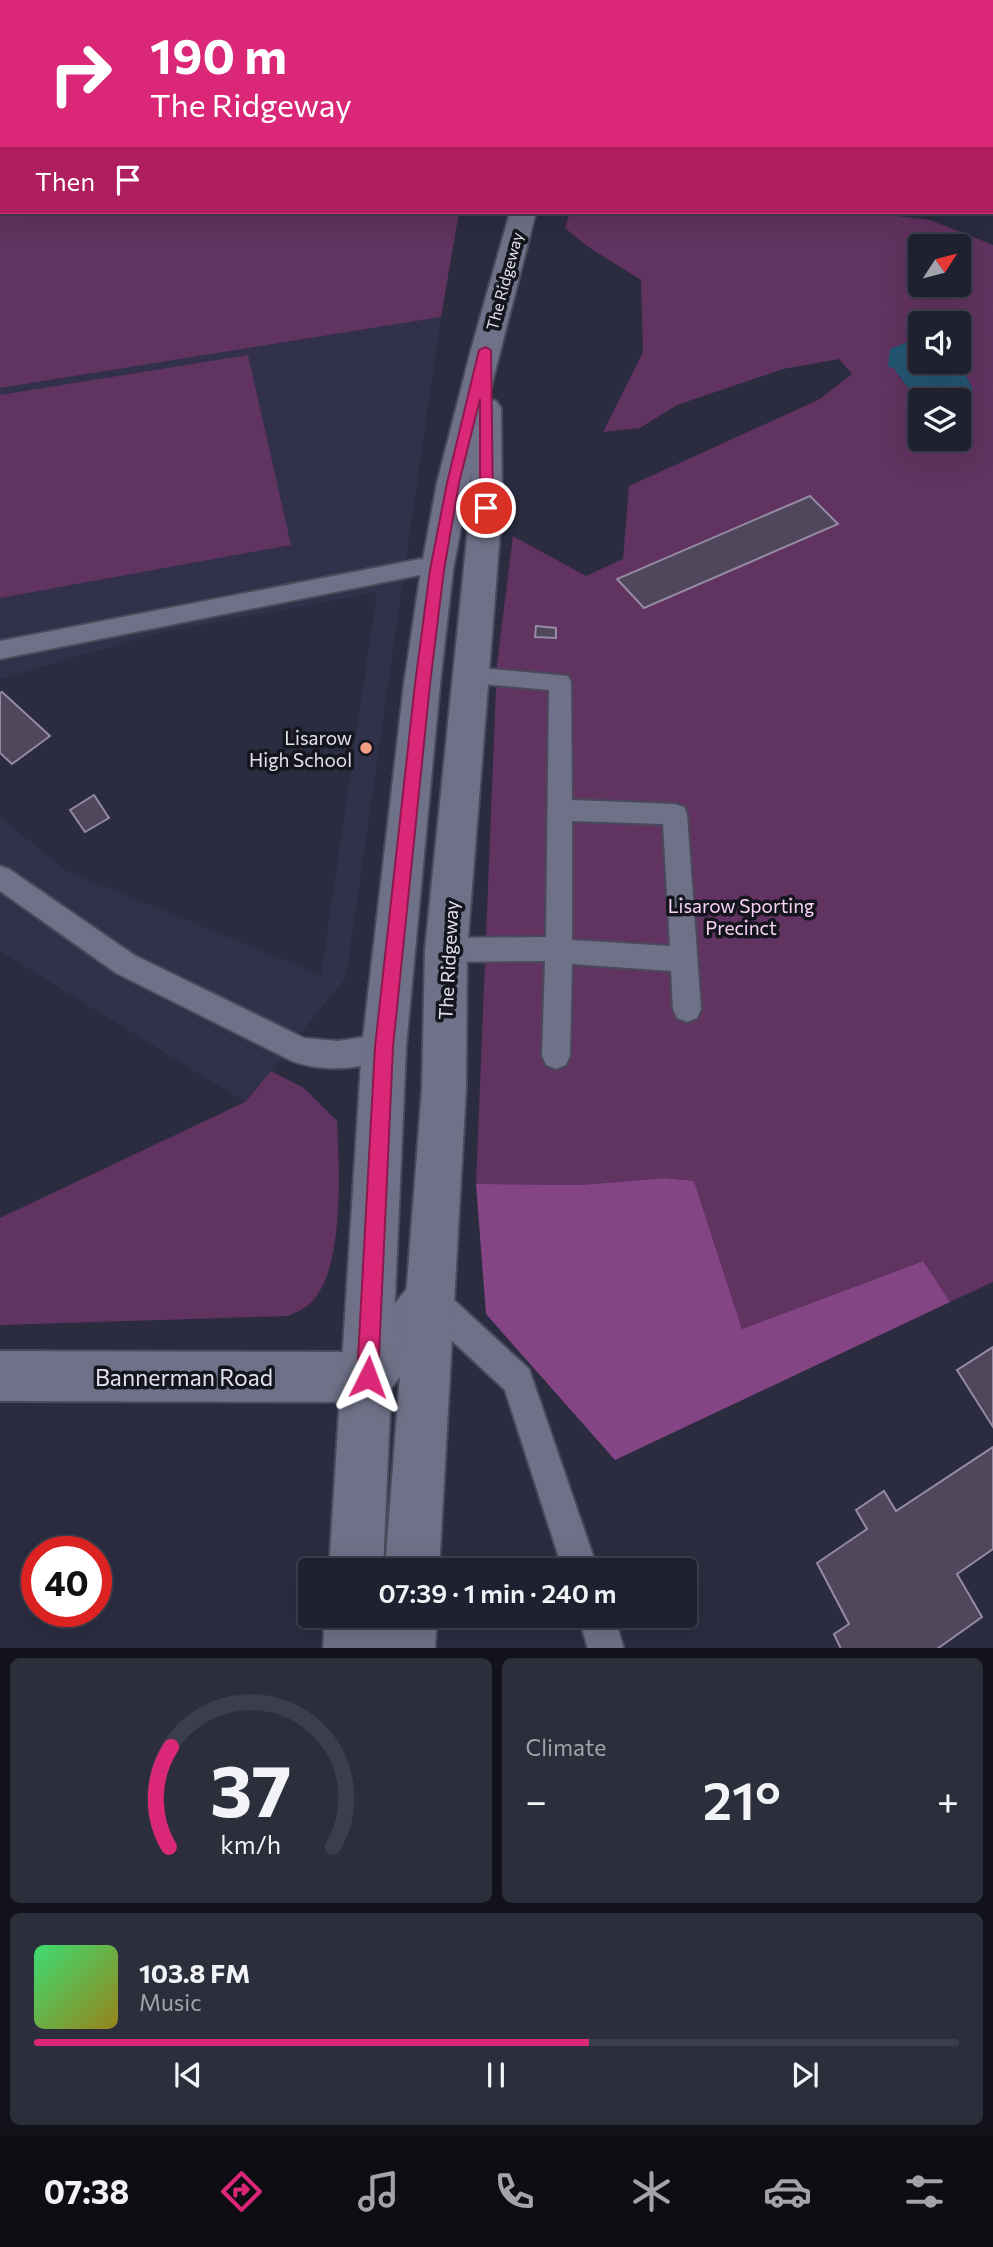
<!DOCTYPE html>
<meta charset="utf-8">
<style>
:root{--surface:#202130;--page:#2d2e3c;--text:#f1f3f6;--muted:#a2a3ab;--line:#3d3e4c;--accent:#db2777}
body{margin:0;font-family:Commissioner,sans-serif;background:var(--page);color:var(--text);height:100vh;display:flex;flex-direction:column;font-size:26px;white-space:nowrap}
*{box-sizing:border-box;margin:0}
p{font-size:23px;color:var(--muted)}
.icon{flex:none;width:38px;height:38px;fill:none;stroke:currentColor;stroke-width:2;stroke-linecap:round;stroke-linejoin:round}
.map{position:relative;height:1648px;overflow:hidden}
.details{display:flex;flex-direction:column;gap:10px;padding:10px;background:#12121a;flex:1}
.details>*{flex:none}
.guide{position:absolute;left:0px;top:0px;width:994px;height:214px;box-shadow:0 7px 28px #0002,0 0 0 2px var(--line);background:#db2777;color:#fff;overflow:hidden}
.needle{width:46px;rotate:54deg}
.fabs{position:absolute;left:908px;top:234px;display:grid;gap:14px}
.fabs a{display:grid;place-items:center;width:63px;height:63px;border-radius:7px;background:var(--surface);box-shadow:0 7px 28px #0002,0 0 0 2px var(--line);font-size:35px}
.speed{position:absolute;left:21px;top:1536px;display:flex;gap:14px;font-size:35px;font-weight:700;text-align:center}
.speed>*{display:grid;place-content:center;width:91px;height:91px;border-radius:50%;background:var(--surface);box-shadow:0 7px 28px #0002,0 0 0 2px var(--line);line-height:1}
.speed .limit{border:10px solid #d22;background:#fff;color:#111}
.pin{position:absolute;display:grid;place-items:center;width:60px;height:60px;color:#fff;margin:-30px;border:4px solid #fff;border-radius:50%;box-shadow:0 2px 7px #0007}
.me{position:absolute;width:77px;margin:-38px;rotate:3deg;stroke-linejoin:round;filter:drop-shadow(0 0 5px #0008)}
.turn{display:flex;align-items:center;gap:24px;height:147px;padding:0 35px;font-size:32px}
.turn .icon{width:91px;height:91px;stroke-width:2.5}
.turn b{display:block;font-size:49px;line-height:60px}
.then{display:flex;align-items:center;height:66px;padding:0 35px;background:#0003;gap:14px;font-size:26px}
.big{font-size:52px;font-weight:600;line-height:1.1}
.details .tile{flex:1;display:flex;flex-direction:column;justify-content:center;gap:10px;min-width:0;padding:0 24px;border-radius:10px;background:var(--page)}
.details .dial{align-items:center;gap:0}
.dial svg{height:182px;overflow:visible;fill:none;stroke:var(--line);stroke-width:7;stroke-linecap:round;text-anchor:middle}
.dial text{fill:var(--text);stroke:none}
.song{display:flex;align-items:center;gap:21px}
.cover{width:84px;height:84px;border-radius:10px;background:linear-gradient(135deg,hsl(140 70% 55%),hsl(50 70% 35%))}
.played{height:7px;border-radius:4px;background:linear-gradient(90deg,var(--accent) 60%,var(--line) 60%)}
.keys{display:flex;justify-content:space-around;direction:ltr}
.heat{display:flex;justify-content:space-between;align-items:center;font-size:38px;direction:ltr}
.details .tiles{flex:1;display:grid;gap:10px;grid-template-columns:1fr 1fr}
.tile:last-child{grid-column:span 2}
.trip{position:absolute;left:298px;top:1558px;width:399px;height:70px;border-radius:7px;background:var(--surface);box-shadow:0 7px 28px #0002,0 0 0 2px var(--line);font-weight:600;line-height:70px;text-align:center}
.tabs{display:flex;height:112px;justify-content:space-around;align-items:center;background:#0d0d13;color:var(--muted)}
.tabs .icon{width:49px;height:49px}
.tabs .on{color:var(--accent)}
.tabs b{font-size:32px;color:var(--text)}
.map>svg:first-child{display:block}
</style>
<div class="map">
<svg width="993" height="1649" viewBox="0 0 993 1649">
<rect width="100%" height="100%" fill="#2b2c40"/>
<path fill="#31314c" d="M441,317L346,977L245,1102L0,951V817L67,871L321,975L377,592L154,634L0,679V388Z"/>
<g fill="#613360" fill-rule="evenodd">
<path d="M0,30L2,212H459L441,317L0,388Z"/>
<path d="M570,212H863L930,220L993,245V1282L950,1302L922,1261L742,1329L694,1181L665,1178L581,1185L476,1184L497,664L513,536L586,576L623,559L629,486L820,399L852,374L839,359L783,369L677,405L640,428L603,432L643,352L641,280L587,246L565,228ZM920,247H959V285H920ZM920,324H959V362L973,389L955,401H959V439H920V401H931C904,386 897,382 890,349L920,337Z"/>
<path d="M248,355L291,545L0,598V395Z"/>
<path d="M271,1071L304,1088L337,1121C339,1165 346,1277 307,1306C302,1310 294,1313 288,1316L0,1325V1218L245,1102Z"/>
</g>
<path fill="#854584" d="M665,1178L694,1181L742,1329L923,1261L950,1302L615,1460L486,1314L476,1184L581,1185Z"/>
<path fill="#235673" d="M920,337V362H959L973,390C939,411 914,401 894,368L888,367L890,349Z"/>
<g fill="#50475c" stroke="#948aa1" stroke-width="2">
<path d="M810,496L838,524L644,608L617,579Z"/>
<path d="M536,626L556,628V638L535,637Z"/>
<path d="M2,692L50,736L12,764L0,753V693Z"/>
<path d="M94,795L109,818L85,832L70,810Z"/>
<path d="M993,1347V1427L957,1370Z"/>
<path d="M993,1447V1549L957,1574L982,1617L937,1649H841L834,1634L849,1624L817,1563L867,1529L856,1510L884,1491L896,1511Z"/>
</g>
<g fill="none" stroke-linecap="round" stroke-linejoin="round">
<defs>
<g id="service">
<path d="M420,559L444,565L447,570L444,575L437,578L420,575L0,659V641Z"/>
<path d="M469,667L568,676L571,682L572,800L675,804L684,807L687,814L701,1009L697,1018L687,1022L677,1018L673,1009L671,971L572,964L570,1055L566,1065L556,1069L546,1065L542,1055L545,961L446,962L437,959L433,950L437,941L446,938L546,937L549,690L461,682L458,676L461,670ZM572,821L663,824L670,946L572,940Z"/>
<path d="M0,866L9,869L134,955L304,1038L338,1041L384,1034L394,1037L398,1047L394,1057C363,1069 323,1073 292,1061L116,973L0,891Z"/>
<path d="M430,1283L441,1288L529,1369L598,1570H563L505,1390L419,1310L414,1299L419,1288Z"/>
<path d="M578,1615H614L624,1649H588Z"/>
</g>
<path id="minor" d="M430,1274L447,1281L454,1298L447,1315L386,1395L368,1402L0,1401V1351L356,1352L413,1281Z"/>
<g id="tertiary">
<path d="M510,212H536L488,399L496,401L501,408L502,508L467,950L466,1089L439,1570H385L422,1089L425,950L470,508L471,474L453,570L440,684L406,1047L383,1570H329L362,1047L404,684L421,570L437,483L471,350Z"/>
<path d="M325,1615H381L380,1625L381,1615H437L435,1649H323Z"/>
</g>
<path id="secondary" d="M963,0H993V7L992,2Z"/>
<g id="primary">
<path d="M181,0H217L218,2H182Z"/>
<rect x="0" y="2" width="2" height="12"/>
<rect x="992" y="140" width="1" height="14"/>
<rect x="992" y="174" width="1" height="15"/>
</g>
</defs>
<use href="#service" stroke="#494a5a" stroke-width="4"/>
<use href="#minor" stroke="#494a5a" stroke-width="4"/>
<use href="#tertiary" stroke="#494a5a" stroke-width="4"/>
<use href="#secondary" stroke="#494a5a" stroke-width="4"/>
<use href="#primary" stroke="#494a5a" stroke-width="4"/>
<use href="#service" fill="#6f7188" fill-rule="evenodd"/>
<use href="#minor" fill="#6f7188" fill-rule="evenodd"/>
<use href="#tertiary" fill="#6f7188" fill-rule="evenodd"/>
<use href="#secondary" fill="#6f7188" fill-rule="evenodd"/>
<use href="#primary" fill="#5f7db5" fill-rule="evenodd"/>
<defs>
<g id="rail">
<path d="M572,0L581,2"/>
<path d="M606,0L615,2"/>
</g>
</defs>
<use href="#rail" stroke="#8d8e9e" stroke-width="5"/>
<use href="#rail" stroke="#15151e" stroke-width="3.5" stroke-dasharray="10" stroke-linecap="butt"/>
</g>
<path fill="#db2777" stroke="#8e194d" stroke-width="2" d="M485,347L491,350L493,508L486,513L480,508V399L459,483L444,570L430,684L393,1047L378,1377L375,1384L368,1387L360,1384L357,1377L375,1047L415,684L430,570L447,483L479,350Z"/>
<circle fill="#f49e86" stroke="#15151e" stroke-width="2.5" cx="366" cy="748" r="7"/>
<g text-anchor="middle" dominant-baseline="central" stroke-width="7" stroke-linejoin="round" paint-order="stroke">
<g font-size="16" fill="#e1e2ef" stroke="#15151e">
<text transform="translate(504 281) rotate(-75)">The Ridgeway</text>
</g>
<g font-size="19" fill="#e1e2ef" stroke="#15151e" text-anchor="end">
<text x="352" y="737">Lisarow<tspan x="352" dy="22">High School</tspan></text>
</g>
<g font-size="19" fill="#f8d3f6" stroke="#15151e">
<text x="741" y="905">Lisarow Sporting<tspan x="741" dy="22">Precinct</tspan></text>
</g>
<g font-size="19" fill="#e1e2ef" stroke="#15151e">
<text transform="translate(448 960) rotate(-87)">The Ridgeway</text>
</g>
<g font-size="23" fill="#e1e2ef" stroke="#15151e">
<text x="184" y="1377">Bannerman Road</text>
</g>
</g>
</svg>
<div class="fabs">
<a><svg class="needle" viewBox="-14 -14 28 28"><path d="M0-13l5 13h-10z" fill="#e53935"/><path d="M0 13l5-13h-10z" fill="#a2a3ab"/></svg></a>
<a><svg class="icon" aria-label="sound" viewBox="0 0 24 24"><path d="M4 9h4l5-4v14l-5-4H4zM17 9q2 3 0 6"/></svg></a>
<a><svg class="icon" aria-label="layers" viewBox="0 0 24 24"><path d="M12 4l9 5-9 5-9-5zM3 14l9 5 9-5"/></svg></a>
</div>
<div class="speed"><div class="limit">40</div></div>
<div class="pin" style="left:486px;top:508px;background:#d93025"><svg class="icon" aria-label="arrive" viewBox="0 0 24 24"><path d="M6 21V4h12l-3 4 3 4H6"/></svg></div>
<svg class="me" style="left:368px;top:1377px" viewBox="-20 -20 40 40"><path d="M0-17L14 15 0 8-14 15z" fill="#db2777" stroke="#fff" stroke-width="4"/></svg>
<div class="trip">07:39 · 1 min · 240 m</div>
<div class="guide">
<div class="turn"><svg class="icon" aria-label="right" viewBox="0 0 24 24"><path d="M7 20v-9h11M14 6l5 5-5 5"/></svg><div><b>190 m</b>The Ridgeway</div></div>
<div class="then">Then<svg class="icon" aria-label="arrive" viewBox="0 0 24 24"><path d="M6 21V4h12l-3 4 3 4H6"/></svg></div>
</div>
</div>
<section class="details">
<div class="tiles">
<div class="tile dial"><svg viewBox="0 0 100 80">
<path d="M14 69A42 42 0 1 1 86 69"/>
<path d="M14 69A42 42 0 0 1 15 25" stroke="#db2777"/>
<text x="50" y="56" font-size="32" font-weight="700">37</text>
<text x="50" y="72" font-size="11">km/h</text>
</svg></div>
<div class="tile"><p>Climate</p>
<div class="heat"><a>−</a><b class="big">21°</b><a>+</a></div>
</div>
<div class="tile">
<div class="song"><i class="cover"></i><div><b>103.8 FM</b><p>Music</p></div></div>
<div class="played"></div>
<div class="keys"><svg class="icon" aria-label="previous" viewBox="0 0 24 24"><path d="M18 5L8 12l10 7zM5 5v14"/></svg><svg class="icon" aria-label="pause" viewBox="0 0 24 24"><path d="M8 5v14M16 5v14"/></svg><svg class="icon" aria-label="next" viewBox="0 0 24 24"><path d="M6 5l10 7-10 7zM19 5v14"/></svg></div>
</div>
</div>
</section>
<nav class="tabs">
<b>07:38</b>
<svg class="icon on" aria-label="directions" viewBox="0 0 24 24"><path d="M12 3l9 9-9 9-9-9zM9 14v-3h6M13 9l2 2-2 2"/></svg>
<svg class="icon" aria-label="music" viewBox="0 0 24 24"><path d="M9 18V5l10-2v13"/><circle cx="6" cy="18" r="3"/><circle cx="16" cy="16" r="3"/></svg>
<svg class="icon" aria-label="phone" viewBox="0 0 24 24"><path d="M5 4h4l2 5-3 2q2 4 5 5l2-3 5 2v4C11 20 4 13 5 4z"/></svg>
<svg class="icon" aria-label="climate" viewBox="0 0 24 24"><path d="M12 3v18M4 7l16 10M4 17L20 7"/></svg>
<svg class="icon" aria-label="car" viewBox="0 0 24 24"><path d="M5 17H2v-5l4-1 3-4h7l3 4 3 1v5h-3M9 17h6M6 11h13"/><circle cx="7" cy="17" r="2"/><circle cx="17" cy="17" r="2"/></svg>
<svg class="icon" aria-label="filters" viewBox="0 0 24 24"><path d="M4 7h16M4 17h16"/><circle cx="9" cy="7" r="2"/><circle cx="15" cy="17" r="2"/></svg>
</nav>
